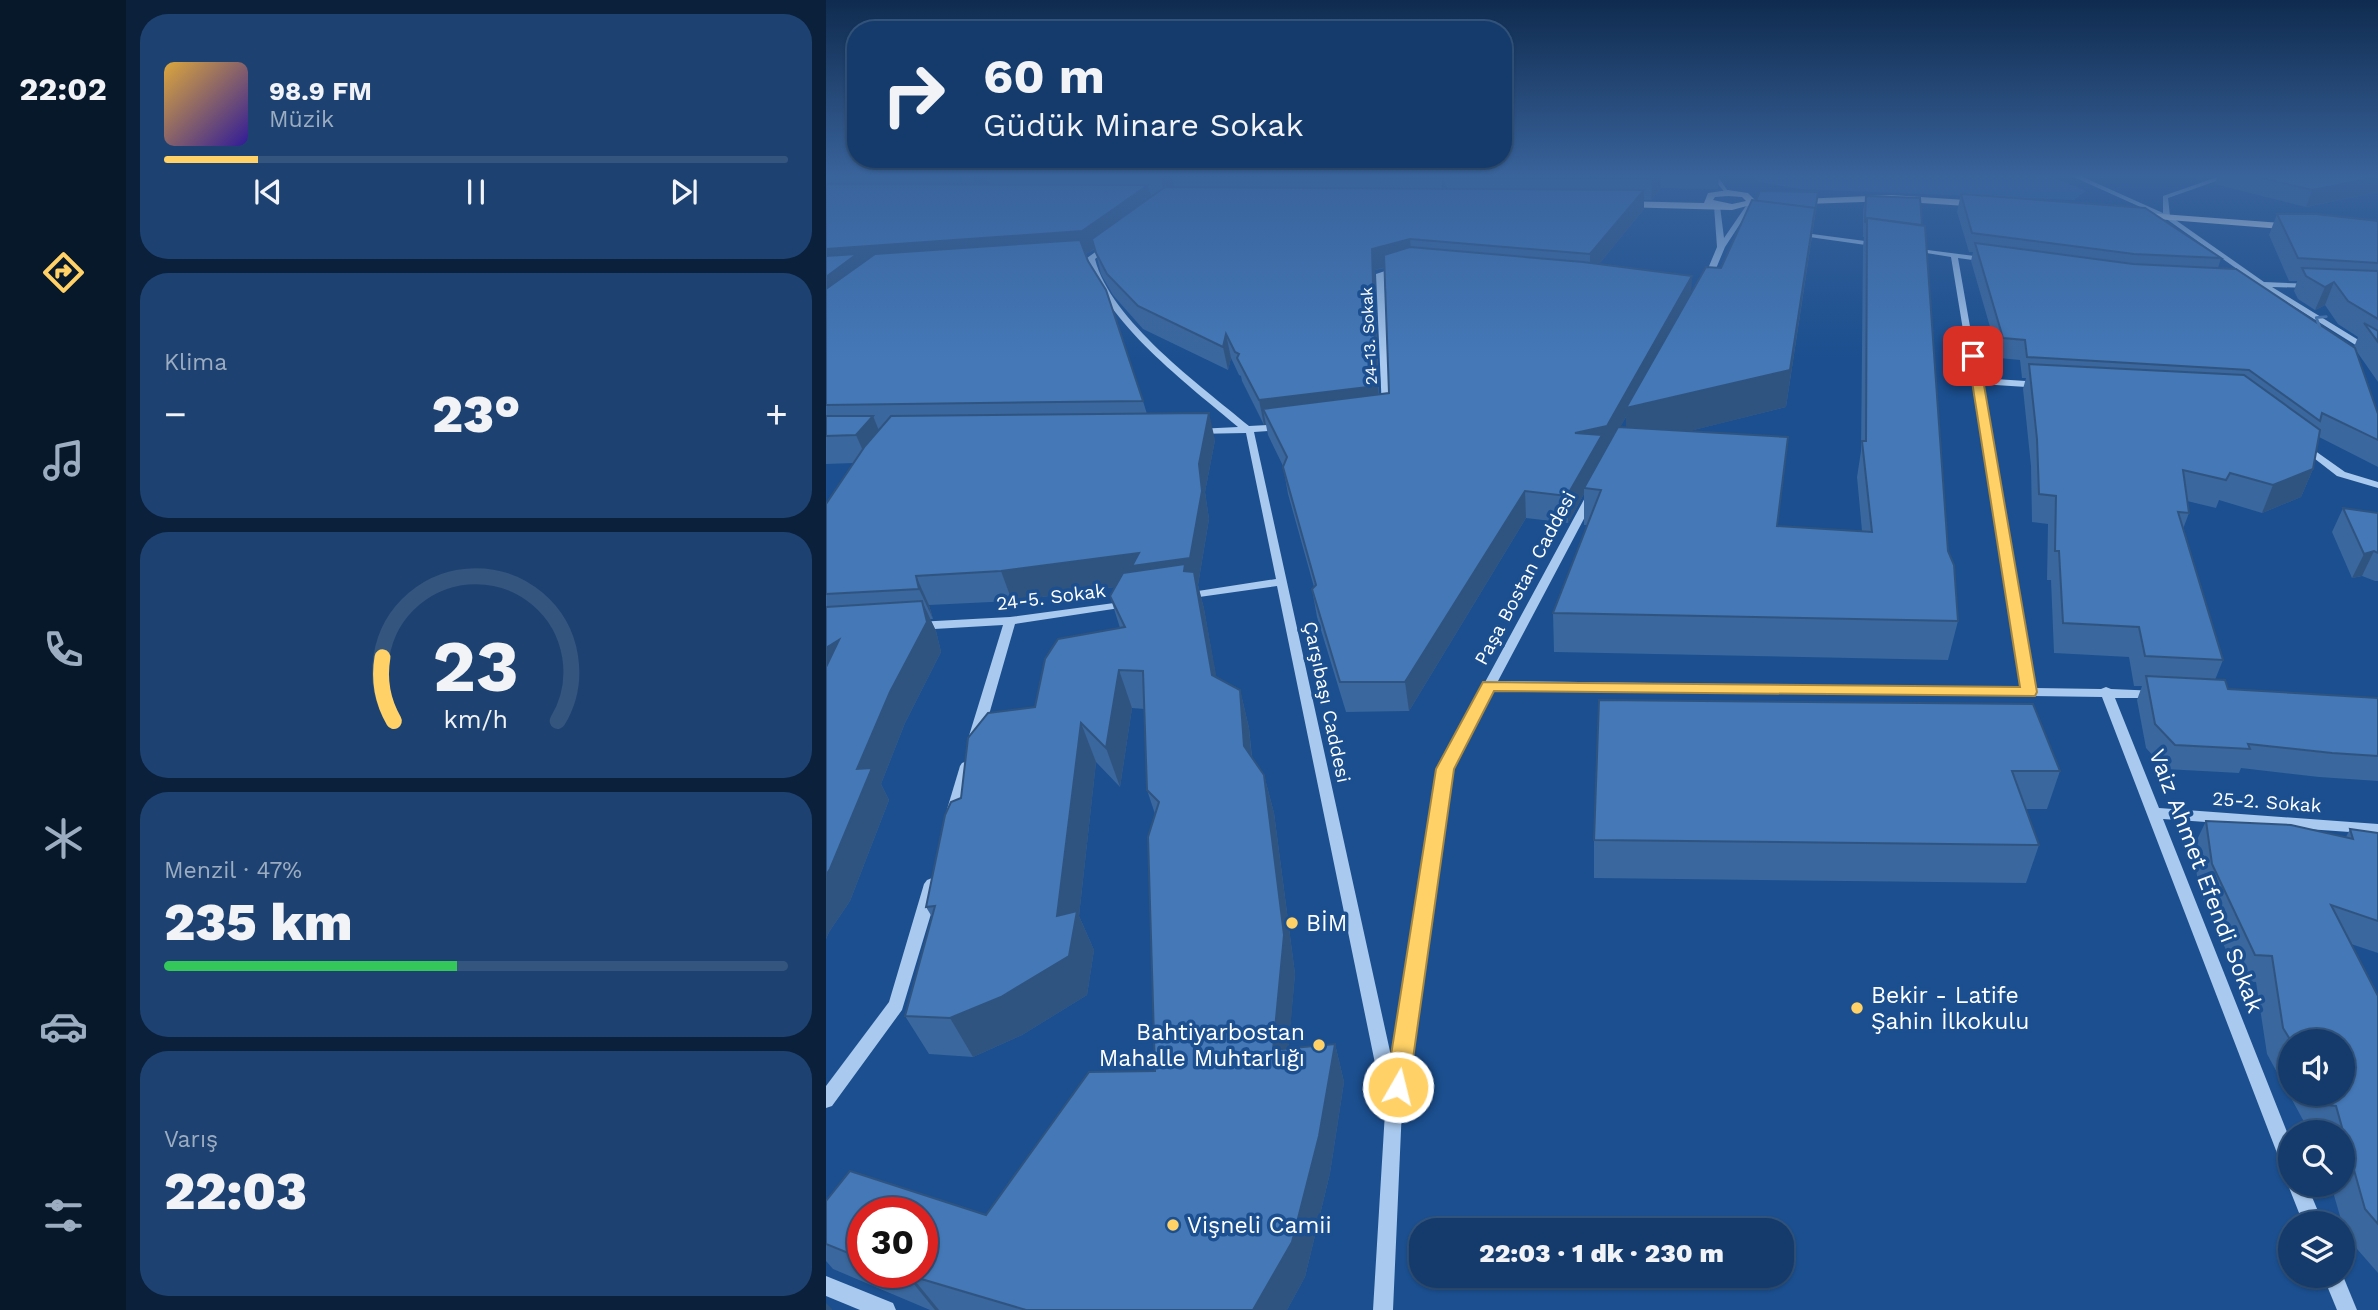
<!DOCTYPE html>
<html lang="tr">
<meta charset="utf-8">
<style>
:root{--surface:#143b6b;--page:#1d4271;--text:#f1f3f6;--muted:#9dadc1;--line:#33557e;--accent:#ffd166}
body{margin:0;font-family:"Work Sans",sans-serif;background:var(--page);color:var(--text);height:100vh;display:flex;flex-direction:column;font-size:26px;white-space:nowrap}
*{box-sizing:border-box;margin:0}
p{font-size:23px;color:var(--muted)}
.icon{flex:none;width:38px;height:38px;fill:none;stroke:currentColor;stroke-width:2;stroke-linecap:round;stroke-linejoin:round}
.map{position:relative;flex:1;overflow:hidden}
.sheet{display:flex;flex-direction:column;gap:14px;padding:14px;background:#0b203b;width:700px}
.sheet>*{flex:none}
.banner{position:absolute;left:21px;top:21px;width:665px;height:147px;border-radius:28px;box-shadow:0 2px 5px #0004,0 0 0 2px var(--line);background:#143b6b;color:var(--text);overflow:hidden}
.buttons{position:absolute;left:1452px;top:1029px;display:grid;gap:14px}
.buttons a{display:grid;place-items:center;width:77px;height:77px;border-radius:50%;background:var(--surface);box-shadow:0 2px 5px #0004,0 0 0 2px var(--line);font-size:35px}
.speed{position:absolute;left:21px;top:1197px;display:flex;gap:14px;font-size:35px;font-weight:700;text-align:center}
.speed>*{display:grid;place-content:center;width:91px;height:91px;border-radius:50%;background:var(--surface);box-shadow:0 2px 5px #0004,0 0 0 2px var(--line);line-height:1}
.speed .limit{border:10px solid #d22;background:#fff;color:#111}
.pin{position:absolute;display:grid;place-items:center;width:60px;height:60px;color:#fff;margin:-30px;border-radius:14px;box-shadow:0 4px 10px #0006}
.me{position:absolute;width:77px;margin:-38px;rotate:8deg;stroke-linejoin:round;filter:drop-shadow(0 0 5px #0008)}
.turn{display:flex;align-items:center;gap:24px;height:147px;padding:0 21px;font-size:32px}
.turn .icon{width:91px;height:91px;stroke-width:2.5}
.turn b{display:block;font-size:49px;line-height:60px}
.big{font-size:52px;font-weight:800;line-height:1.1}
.sheet .widget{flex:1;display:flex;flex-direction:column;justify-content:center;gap:10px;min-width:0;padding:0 24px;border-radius:28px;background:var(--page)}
.sheet .dial{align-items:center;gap:0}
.dial svg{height:182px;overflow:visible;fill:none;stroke:var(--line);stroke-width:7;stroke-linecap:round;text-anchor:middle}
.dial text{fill:var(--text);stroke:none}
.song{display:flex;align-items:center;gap:21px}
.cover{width:84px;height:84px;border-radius:10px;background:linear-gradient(135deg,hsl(40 70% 55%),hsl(250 70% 35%))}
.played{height:7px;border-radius:4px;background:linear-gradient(90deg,var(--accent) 15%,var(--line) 15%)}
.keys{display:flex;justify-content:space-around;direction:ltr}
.heat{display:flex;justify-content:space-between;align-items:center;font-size:38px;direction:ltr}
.charge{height:10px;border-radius:5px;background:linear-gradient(90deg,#34c759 47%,var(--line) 0)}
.trip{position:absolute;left:583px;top:1218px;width:385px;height:70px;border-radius:28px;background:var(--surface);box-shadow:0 2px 5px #0004,0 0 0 2px var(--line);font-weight:800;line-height:70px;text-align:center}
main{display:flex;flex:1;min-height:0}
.dock{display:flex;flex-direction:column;width:126px;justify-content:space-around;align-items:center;background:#08182b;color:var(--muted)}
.dock .icon{width:49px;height:49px}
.dock .selected{color:var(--accent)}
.dock b{font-size:32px;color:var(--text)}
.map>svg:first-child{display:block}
</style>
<main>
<nav class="dock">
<b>22:02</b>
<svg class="icon selected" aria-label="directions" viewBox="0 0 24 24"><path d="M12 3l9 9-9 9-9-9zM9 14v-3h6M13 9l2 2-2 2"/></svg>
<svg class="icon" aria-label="music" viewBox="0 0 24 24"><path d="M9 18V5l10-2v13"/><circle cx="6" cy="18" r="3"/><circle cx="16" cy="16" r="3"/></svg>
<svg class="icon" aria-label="phone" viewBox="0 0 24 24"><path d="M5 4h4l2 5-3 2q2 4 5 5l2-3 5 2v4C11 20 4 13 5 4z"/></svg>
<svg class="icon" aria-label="climate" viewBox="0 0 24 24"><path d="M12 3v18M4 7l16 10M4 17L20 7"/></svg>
<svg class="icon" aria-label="car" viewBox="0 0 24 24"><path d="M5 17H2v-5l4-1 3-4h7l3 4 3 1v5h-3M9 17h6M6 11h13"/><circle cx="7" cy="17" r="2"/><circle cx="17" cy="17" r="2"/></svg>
<svg class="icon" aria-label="filters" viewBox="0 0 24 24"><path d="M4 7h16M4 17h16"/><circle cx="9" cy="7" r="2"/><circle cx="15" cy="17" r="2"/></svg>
</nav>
<section class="sheet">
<div class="widget">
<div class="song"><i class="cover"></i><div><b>98.9 FM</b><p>Müzik</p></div></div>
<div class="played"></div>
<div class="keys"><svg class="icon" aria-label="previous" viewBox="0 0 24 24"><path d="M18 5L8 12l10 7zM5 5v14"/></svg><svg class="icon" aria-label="pause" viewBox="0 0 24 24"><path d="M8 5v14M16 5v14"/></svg><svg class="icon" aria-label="next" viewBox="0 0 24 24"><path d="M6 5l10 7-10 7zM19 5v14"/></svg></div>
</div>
<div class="widget"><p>Klima</p>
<div class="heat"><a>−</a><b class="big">23°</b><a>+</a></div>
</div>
<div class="widget dial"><svg viewBox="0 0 100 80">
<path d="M14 69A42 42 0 1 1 86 69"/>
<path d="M14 69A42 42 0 0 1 9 41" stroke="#ffd166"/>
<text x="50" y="56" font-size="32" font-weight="700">23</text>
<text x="50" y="72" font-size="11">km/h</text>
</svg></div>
<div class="widget"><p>Menzil · 47%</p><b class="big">235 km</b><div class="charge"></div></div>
<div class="widget"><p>Varış</p><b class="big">22:03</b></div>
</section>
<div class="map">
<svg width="1552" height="1310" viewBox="0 0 1552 1310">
<rect width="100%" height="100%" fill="#1b4f8f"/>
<path fill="#2e69ad" d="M926,174H1219L1260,191L1248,200L975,189L933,182Z"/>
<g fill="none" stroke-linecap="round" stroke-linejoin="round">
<g fill="#a9c9ee" fill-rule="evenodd">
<path d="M884,174H890L904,194H900Z"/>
<path d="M1241,174H1250L1337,213V196L1400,174H1410L1342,198L1344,216L1438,282L1488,284L1489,286L1485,288L1446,287L1552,352V359L1435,286L1413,285V281H1428L1339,218Z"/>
<path d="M922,203L927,204L899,247L884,283L877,285L876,283L891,247L888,206L891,204L894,206L898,238Z"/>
<path d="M971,232L1054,243L1058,245L1054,247L969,235V233Z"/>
<path d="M282,243L287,244L269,259C284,320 375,386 423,426L458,424L463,427L458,430L428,432L567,1065L612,769L761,494H769L770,496L672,681L1196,688L1125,257L1082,250L1086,248L1164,258V262H1161L1132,258L1153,378L1214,382L1218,385L1214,388L1154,384L1209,688L1275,689L1280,687L1285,689L1332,691L1333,694L1332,697L1327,698H1289L1333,808L1552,824V834L1337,819L1465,1142V1175L1458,1172L1456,1166L1276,697L668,689L626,769L579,1102L576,1108L567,1310H547L559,1112L451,586L359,599L353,596L359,593L450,579L420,433L368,434L366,432L371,429L412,427C364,386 276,321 261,258Z"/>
<path d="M574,266H577V270L558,275L566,410L561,413L556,410L550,274Z"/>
<path d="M1478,443L1519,472L1552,482V488L1511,476L1475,448L1473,446Z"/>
<path d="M303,601L309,604L307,606L189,624L156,739L154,742H144L142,739L177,625L91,630L85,626L91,622L184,617Z"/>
<path d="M141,761L146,763L148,766L133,816L131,820L126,821L121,820L119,816L134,766L136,763Z"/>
<path d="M106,878L111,880L114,884L76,1010L6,1106L0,1108V1086L63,1002L98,884L101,880Z"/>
<path d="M1465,1180V1185H1481L1497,1223H1477L1462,1185Z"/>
<path d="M0,1276L67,1303L70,1310H34L0,1296Z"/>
<path d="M1497,1276H1517L1531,1310H1511Z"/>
</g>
<g fill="#f0f6ff" fill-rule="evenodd">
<path d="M902,190L922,193L930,201L1065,195L1155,201L1160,204L1155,207L1065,201L921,206L906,210L794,207L789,204L794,201L878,203L882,193ZM902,196L916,197L920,201L906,204L887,200L889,197Z"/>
<path d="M1309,212L1469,224L1474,227L1469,230L1306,217V213Z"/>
</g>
</g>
<g fill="#3a679d" fill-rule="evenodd">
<path d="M0,174H613L616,178V189H622L614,174H893L892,189L835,188L825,200H818V209L773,264L866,293L895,268L990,210L960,407L863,431L952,526L1036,531L1031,477L1035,451L1037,247L1038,237H1037V211L1040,196L1122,551L1132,621L1122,660L728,652L727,613L761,525H758V494L742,523L700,518L583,711L520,712L491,617L486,589L488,587L462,494L457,466L442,435L440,425H438L416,381L415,376L413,375L405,358L402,370L317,329L287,295L275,274L269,249L262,253L259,254L317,401L321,414L389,440L379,492L383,519L372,585L378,609L390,677L414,690L423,728L426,757L438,775L448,813L469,974L462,1049L509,1044L518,1082L504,1173L479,1277L461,1310H104L7,1269L0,1261V1201L160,1215L329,1071V814L321,790L318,709L306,708L294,787L270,762L253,916L268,950L261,995L196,1035L147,1057L103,1054L79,1016L106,917L100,907L135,798L209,707L294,628L284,596L289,587L186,601L103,605L107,619H104L110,631L115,652L79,723L55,784L63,800L24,901L3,932L0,939V504L28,463L0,464ZM559,268L563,393L553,395L549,270ZM800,417V427H794ZM37,1213L96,1272H37Z"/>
<path d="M1357,174H1391L1374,180L1358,176Z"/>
<path d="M1392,174H1552V192L1480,207L1389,184Z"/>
<path d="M1135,194L1395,258L1392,268L1528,347L1532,337L1512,324L1499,305L1489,310L1472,299L1468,291L1471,281H1463L1443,235L1451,214L1552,221V382L1529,349L1552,414V467L1493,437L1487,469L1475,497L1436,513L1393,500L1390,508L1361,501L1363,513L1357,529L1397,660L1389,680L1402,689L1552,698V781L1493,777L1415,768L1413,773L1339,769L1320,748L1311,700L1316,686H1308L1303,657L1228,653L1225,580H1221L1222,524L1206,522L1205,466L1197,389L1200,378H1196L1194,360L1173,358L1145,261L1147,252H1143L1131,212Z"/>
<path d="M1517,508L1552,513V581H1549L1536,576L1526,578L1506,532Z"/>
<path d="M773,700L1234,771L1221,809H1200L1213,845L1200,883L768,878V840Z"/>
<path d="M1380,821L1520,837L1524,829L1552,833V953L1525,944L1552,996V1273L1518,1234L1517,1223H1516L1505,1185H1517V1132H1491L1483,1131L1441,1054L1430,982L1414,981L1373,890L1367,848ZM1465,1041L1517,1094H1465Z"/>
</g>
<g fill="#305480">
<path d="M146,174H160L164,185L152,195Z"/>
<path d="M335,174H356L346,176L348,184L339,196L334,175Z"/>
<path d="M830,174H835V188L825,200L826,179Z"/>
<path d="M1376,174H1391L1374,180Z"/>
<path d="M1552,177V192L1480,207L1486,190Z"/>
<path d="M322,185L327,206L262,253L37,270L0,309V249Z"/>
<path d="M818,190V209L764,275V254Z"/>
<path d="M989,208L985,240L960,407L800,447V417L781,452L776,453V461L758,488V494L742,523L741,496L749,433L866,276L865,299Z"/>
<path d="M584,239L586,259L549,270L553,411L437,409L440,425H438L433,400L546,249Z"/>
<path d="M1508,282L1499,305L1489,310L1499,287Z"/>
<path d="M400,334L405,358L402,370L397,347Z"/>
<path d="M383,413L389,440L379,492L383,519L372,585L378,609L397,713L311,584L186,601L175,571L373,464Z"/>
<path d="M47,416L58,443L42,462L30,435Z"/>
<path d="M1487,469L1475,497L1436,513L1447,485Z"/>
<path d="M699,491L700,518L583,711L579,682Z"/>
<path d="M1548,551L1536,576L1526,578L1538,554Z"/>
<path d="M90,576L103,605L107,619L93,589Z"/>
<path d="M96,601L110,631L115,652L79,723L55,784L63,800L24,901L3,932L0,939V875L31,769Z"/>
<path d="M13,640L0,689V648Z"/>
<path d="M293,670L306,708L294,787L280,748Z"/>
<path d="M414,690L423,728L428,784L418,746Z"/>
<path d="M255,723L270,762L253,916L268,950L261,995L196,1035L147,1057L124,1018L231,916Z"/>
<path d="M438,775L448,813L469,974L459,1089L447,1050Z"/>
<path d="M509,1044L518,1082L504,1173L479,1277L461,1310H427Z"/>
<path d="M85,1276L113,1310H109L83,1278Z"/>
<path d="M0,1303L6,1309V1310H0Z"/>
</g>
<g fill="#4478b7" stroke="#305480" stroke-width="2">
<path d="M181,174H335L334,175Z"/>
<path d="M347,174H613L616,178L346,176Z"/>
<path d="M624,174H830L826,179L626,178Z"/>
<path d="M1420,174H1552V177L1486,190Z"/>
<path d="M0,184L322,185L256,231L0,249Z"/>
<path d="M339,187L818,190L764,254L584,239L546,249L550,386L433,400L411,358L413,354L409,352L400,334L397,347L312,306L281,274L270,253L266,239Z"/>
<path d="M934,191L992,192L989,212V208L930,201Z"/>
<path d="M1135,194L1319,208L1395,258L1308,254L1146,233Z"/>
<path d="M1040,196L1094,198L1096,225L1041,218V222H1039Z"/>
<path d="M926,200L989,208L964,370L800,408L880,267L895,268Z"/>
<path d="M1451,214H1489L1552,221V263L1472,258Z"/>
<path d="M1041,218L1099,226L1122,551L1128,565L1132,621L727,613L775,490L758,488L792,427L962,437L951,526L1046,532L1036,441H1040Z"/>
<path d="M254,240L262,261L280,290L317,401L0,405V289L49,254Z"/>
<path d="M1149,243L1307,264L1410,269L1529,348L1552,414V440L1496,413L1494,421L1423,370L1201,357L1199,340L1177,338Z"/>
<path d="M584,247L757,262L866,276L781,426L749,433L776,435L741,496L699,491L579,682H514L486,589L490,585L457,467L461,457L437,409L563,393L558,255Z"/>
<path d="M31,254L0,277V256Z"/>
<path d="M1476,268L1552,271V319L1522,301L1508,282L1499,287L1480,276Z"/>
<path d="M1538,323L1552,331V342Z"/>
<path d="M1203,364L1418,375L1494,430L1487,469L1447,485L1404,473L1400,480L1357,470L1363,513L1352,512L1397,660L1319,656L1313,627L1237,623L1233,551H1229L1230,496L1213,494L1211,439Z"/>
<path d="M383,413L373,464L376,491L364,558L306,566L313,553L175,571L90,576L93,589L0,594V504L39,446L65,416Z"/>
<path d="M0,416H47L30,435L0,436Z"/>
<path d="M1517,508L1552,513V553L1548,551L1538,554Z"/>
<path d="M359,564L358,571L368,572L386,675L414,690L418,746L438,775L458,935L447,1050L509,1044L493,1136L466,1242L427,1310H200L85,1276L83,1278L68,1272H96V1213H37V1259L0,1244V1201L24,1171L160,1215L263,1072L329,1071L322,837L333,802L321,790L317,671L293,670L280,748L255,723L231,916L251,911L243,956L175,997L124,1018L79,1016L109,906L100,907L119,815L125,802L135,798L142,738L162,713L209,707L219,659L232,639L299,627L284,596L297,573Z"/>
<path d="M96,601L101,622L64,692L31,769L46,768L4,869L0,875V667L13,640L0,648V607Z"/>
<path d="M1320,676L1399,680L1402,689L1552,698V756L1506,753L1422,744L1424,749L1349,745L1329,724Z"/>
<path d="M773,700L1207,704L1234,771H1186L1213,845L768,840Z"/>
<path d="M1380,821L1465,825L1527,839L1524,829L1552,833V921L1505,905L1552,996V1224L1539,1209L1510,1106L1501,1105L1495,1094H1517V1041H1465L1457,1028L1446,956L1429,955L1386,864Z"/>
</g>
<defs><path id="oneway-chevron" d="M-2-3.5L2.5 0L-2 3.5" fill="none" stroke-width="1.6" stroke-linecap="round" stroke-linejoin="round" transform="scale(1.75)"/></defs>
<use stroke="#4674ac" href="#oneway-chevron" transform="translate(1494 320) rotate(-148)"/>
<linearGradient id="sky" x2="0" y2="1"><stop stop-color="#0f2b4f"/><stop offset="0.49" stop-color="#39639b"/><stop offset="1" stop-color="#39639b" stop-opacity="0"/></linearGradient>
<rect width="1552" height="358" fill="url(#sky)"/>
<path fill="#ffd166" stroke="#a68842" stroke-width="2" d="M1147,353L1153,356L1211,692L1209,696L668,691L628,769L583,1087L580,1095L572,1098L564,1095L560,1087L610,769L657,682L1194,687L1142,356Z"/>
<g fill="#ffd166" stroke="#1b4f8f" stroke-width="2.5">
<circle cx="466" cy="923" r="7"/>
<circle cx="1031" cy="1008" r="7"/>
<circle cx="493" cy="1045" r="7"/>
<circle cx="347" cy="1225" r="7"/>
</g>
<g text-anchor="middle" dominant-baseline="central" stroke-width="7" stroke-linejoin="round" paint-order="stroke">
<g font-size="16" fill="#fff" stroke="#1b4f8f">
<text transform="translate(543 336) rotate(-93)">24-13. Sokak</text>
</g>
<g font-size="19" fill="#fff" stroke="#1b4f8f">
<text transform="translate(699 578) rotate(-62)">Paşa Bostan Caddesi</text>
<text transform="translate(225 597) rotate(-7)">24-5. Sokak</text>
<text transform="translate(501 702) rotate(78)">Çarşıbaşı Caddesi</text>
<text transform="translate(1441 802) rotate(4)">25-2. Sokak</text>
</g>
<g font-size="23" fill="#fff" stroke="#1b4f8f">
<text transform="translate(1380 881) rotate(69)">Vaiz Ahmet Efendi Sokak</text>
</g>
<g font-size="23" fill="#fff" stroke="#1b4f8f" text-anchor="start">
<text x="480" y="923">BİM</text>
<text x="1045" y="995">Bekir - Latife<tspan x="1045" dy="26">Şahin İlkokulu</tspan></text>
<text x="479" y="1032" text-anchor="end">Bahtiyarbostan<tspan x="479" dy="26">Mahalle Muhtarlığı</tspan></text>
<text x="361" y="1225">Vişneli Camii</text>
</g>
</g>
</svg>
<div class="buttons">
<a><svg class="icon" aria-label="sound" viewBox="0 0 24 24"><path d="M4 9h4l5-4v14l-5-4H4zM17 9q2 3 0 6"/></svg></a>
<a><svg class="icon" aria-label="search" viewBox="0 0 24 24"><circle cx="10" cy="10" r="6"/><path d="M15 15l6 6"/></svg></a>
<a><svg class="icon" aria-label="layers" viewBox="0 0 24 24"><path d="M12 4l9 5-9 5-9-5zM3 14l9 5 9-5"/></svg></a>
</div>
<div class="speed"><div class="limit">30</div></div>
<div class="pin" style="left:1147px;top:356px;background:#d93025"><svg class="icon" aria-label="arrive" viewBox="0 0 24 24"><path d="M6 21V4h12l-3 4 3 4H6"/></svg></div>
<svg class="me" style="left:572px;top:1087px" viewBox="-20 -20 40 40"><circle r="17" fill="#ffd166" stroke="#fff" stroke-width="3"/><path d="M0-11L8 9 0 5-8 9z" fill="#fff"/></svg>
<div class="trip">22:03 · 1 dk · 230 m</div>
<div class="banner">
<div class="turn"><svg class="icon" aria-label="right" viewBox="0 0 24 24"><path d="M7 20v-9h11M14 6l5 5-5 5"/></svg><div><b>60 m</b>Güdük Minare Sokak</div></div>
</div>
</div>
</main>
